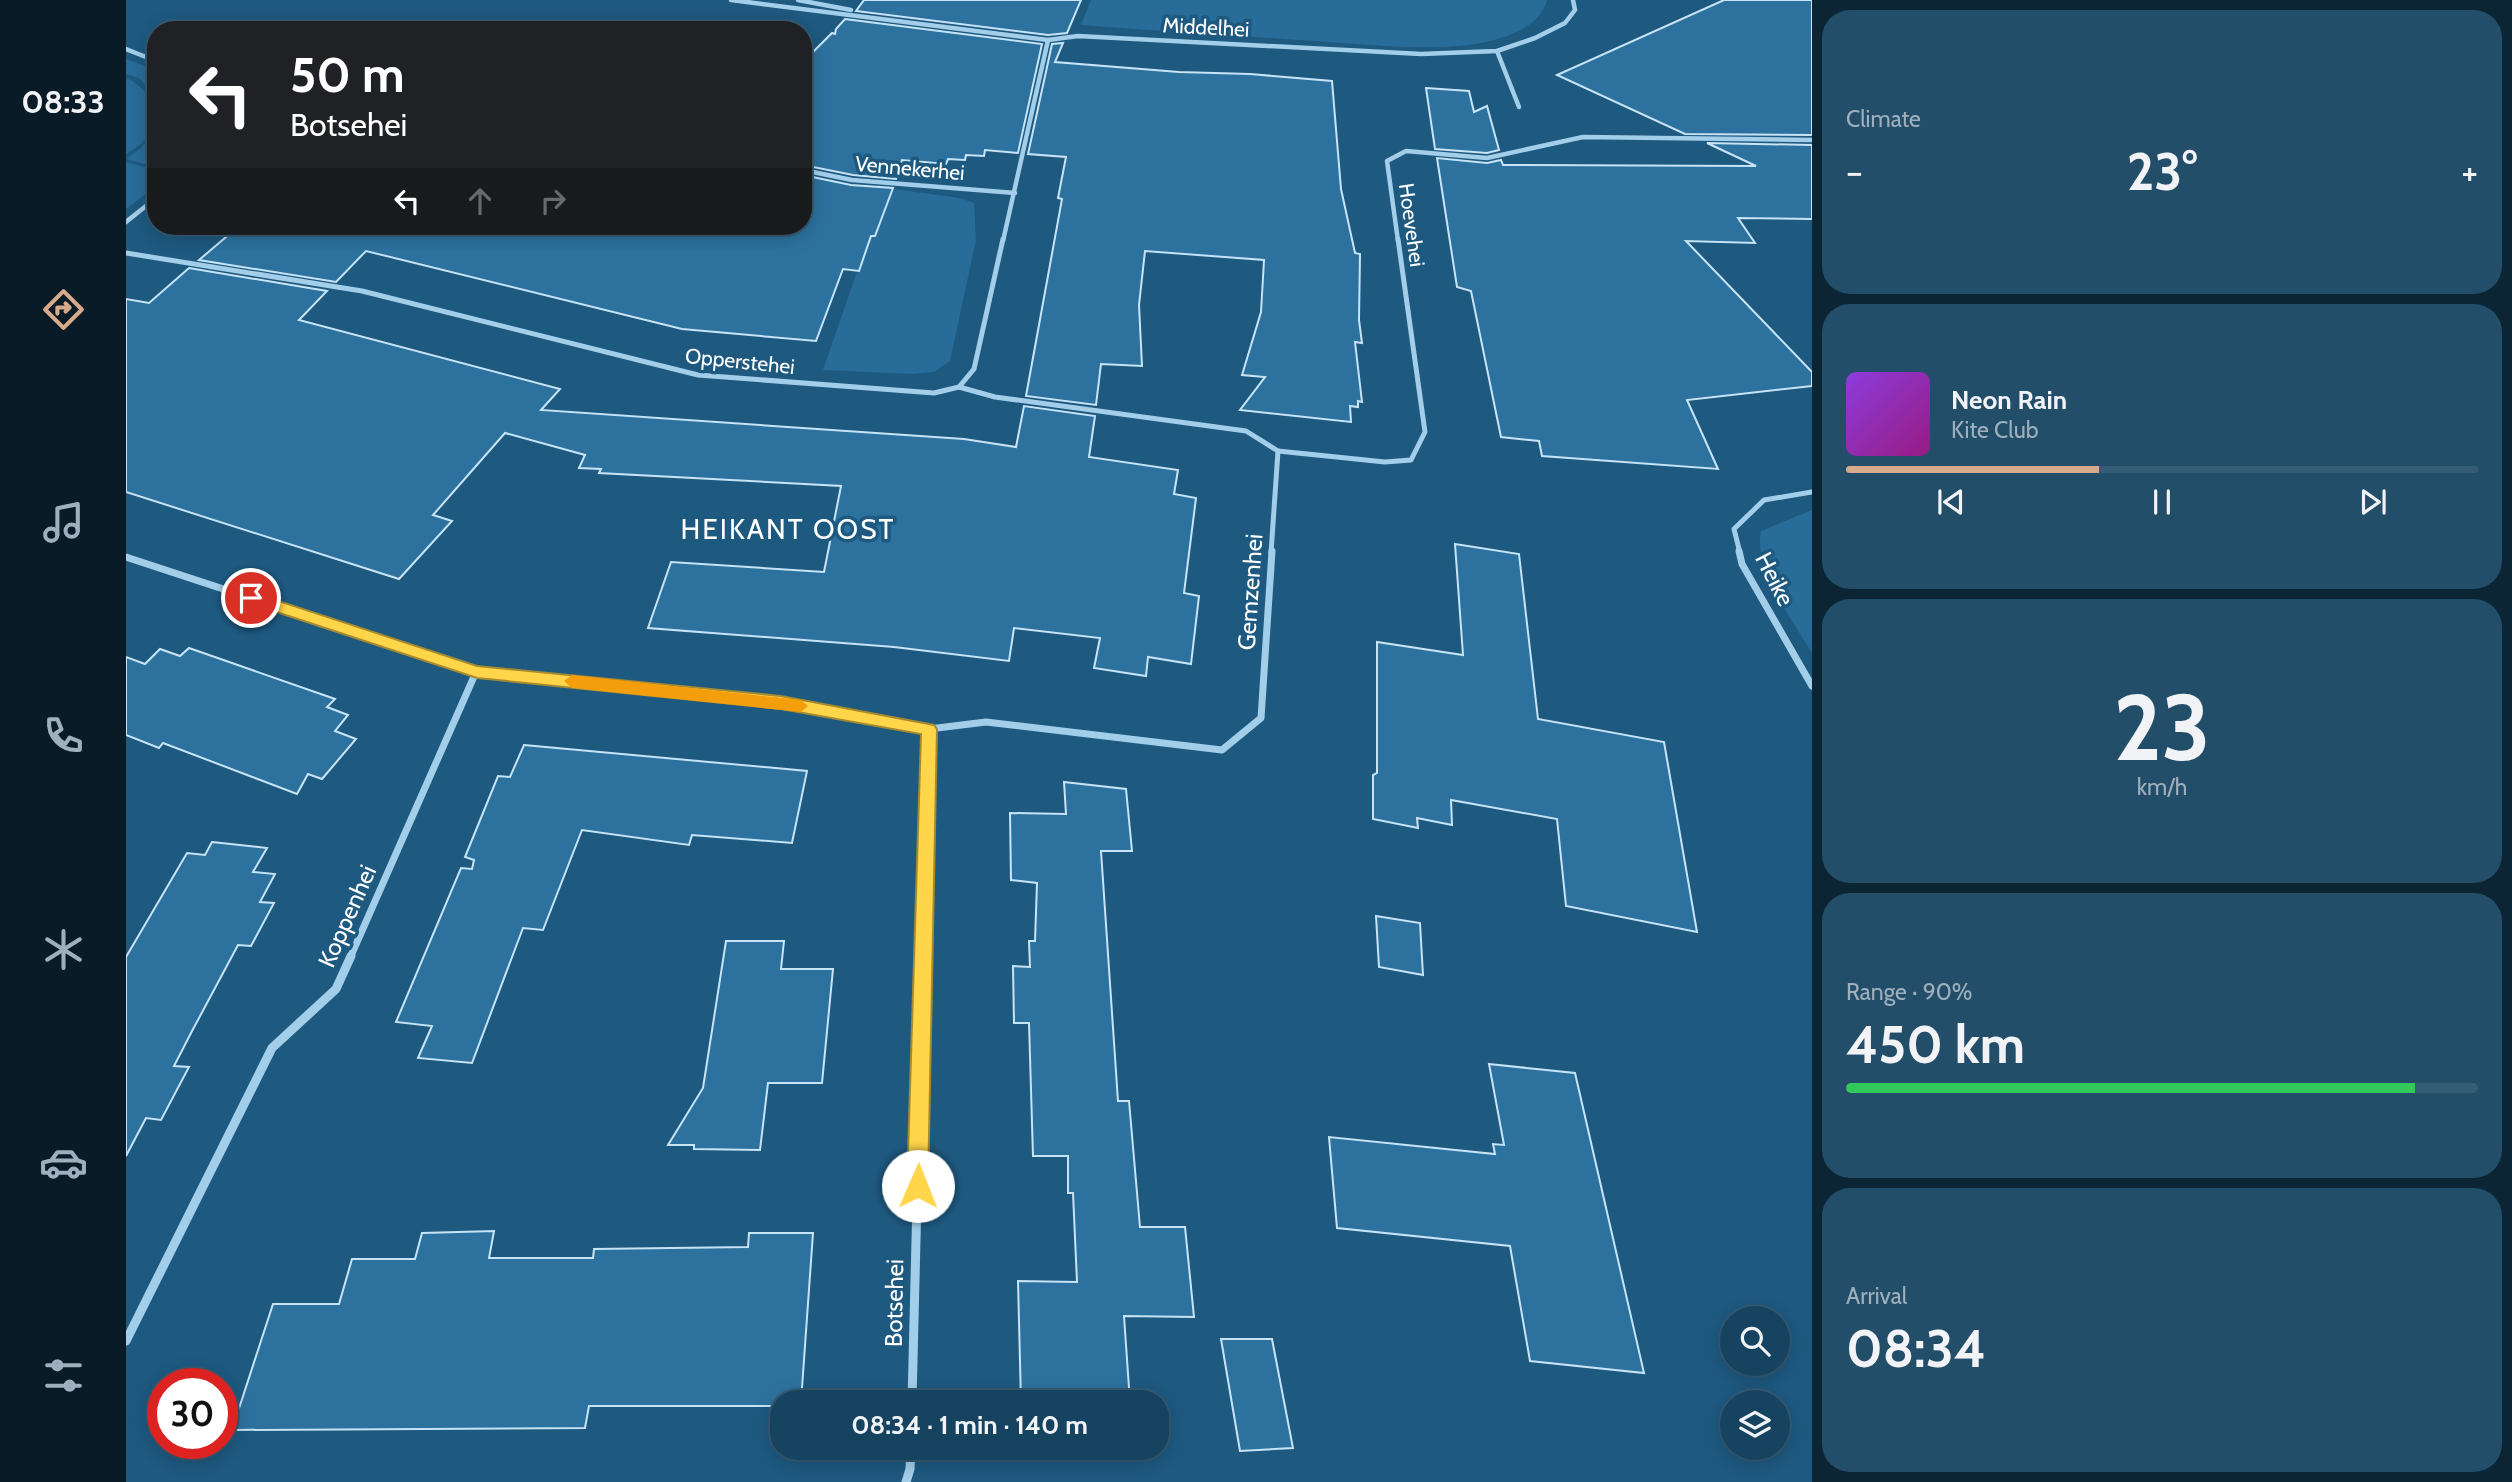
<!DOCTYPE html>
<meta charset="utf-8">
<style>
:root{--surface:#164360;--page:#234e69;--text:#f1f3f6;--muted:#9eb0bd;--line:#355c75;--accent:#d6ab8b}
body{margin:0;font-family:Cabin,sans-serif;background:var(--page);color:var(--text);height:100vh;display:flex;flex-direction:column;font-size:26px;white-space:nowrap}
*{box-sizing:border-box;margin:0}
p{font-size:23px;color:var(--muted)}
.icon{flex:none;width:38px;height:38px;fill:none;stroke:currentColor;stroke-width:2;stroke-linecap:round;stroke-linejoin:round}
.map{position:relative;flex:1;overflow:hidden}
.side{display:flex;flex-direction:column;gap:10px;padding:10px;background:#0c2535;width:700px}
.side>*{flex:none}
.guide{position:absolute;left:21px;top:21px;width:665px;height:214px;border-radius:28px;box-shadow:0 4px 18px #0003,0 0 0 2px var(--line);background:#202124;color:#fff;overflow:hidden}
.tools{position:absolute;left:1594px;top:1306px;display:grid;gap:14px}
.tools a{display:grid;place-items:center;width:70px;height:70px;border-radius:50%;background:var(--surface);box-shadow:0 4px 18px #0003,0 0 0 2px var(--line);font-size:35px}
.speed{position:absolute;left:21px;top:1368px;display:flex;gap:14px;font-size:35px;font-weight:700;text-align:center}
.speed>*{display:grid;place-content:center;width:91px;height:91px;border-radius:50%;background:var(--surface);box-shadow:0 4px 18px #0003,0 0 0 2px var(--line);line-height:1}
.speed .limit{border:10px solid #d22;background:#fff;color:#111}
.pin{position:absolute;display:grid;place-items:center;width:60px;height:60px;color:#fff;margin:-30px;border:4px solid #fff;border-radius:50%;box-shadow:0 2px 7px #0007}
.me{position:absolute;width:77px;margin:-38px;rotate:1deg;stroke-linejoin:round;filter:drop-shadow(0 0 5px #0008)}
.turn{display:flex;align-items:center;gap:24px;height:147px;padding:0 28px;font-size:32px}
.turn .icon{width:91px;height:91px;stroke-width:2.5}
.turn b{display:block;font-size:49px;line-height:60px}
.lanes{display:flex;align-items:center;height:66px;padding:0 28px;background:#0003;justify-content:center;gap:35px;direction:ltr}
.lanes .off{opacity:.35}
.big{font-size:52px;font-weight:700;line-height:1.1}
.side .card{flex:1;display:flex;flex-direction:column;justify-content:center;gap:10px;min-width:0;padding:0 24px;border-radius:28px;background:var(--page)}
.side .dial{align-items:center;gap:0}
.dial b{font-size:91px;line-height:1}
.song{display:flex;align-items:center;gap:21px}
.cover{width:84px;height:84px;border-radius:10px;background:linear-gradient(135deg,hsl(270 70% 55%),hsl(310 70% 35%))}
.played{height:7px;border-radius:4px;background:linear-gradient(90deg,var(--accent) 40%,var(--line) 40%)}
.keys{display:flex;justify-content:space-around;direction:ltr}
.heat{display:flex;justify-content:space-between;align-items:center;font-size:38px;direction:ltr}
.charge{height:10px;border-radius:5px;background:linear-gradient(90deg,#34c759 90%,var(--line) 0)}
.trip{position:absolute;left:644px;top:1390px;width:399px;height:70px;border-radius:28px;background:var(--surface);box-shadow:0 4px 18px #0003,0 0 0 2px var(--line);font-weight:700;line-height:70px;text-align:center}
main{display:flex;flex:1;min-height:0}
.tab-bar{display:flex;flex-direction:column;width:126px;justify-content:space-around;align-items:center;background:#091b26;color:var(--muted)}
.tab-bar .icon{width:49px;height:49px}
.tab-bar .active{color:var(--accent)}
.tab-bar b{font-size:32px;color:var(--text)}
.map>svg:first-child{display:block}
</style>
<main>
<nav class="tab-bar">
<b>08:33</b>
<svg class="icon active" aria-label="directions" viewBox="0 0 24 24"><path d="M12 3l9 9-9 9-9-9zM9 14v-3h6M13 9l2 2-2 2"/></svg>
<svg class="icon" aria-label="music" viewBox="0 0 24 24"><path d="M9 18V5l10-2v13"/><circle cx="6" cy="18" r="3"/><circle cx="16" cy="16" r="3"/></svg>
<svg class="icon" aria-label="phone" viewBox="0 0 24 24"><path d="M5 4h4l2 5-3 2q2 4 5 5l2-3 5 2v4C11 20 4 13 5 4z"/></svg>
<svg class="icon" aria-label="climate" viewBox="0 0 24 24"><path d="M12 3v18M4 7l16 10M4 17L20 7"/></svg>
<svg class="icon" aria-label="car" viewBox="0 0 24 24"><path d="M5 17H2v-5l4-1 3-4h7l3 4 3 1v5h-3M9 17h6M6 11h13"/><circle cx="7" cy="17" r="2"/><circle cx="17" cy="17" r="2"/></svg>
<svg class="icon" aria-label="filters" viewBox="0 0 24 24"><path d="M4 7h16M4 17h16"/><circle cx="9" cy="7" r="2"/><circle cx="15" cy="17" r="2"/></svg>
</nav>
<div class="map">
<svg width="1686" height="1482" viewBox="0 0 1686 1482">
<rect width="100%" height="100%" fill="#1e5980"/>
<g fill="#286d99">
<path d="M965,0H1421C1414,30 1371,41 1343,45C1293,51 1240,44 1189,41C1111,36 1033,31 955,25Z"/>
<path d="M0,59L30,70V96L13,78L0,74Z"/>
<path d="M0,78C8,81 12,85 18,91C40,116 26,140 0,154Z"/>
<path d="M30,130V167L0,159L16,147Z"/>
<path d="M0,162L30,170V186L0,209Z"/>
<path d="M760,188L834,198L848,203L850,240L824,361L808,372L787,374L697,370Z"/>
<path d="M1686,510V653C1667,621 1627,569 1635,531Z"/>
</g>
<g fill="#2d729e" stroke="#c7e4f6" stroke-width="2">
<path d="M738,0H955L941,33L922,35L730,11Z"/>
<path d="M1598,0H1686V135L1559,134L1431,75Z"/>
<path d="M719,19L916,44L892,153L859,150L858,156L840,155L839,160L822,159L820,164L776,160L770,179L727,175L677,165V62L706,33L709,34L710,29Z"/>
<path d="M937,43L929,62L1053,72L1124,74L1206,81L1215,189L1229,253L1234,254L1233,320L1236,343L1229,342L1236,402L1232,401V407L1224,406L1225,422L1114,410L1139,377L1116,375L1135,312L1138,260L1019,251L1013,305L1016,366L975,364L970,405L900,396L936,199L932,198L940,157L902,154L926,44Z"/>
<path d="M1300,88L1343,91L1348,112L1361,106L1373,150L1361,153L1309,149Z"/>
<path d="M1581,143L1686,145V219L1612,218L1629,243L1560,241L1686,372V386L1561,400L1592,469L1416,456L1413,441L1375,437L1345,291L1331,287L1311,158L1361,163L1375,160L1377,165L1630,166Z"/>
<path d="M677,175L725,185L767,188L749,236H745L733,271L717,269L690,341L556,329L240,251L210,282L73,260L113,226H677Z"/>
<path d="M63,268L201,291L173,320L434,389L415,410L838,439L890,447L898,406L969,416L963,457L1052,470L1048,494L1070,498L1058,593L1073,596L1065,664L1022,657L1020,676L968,668L974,638L888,628L883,661L768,647L522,628L545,562L698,572L715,486L473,473L475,469L453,468L459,455L379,433L307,515L326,521L273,579L0,492V299L23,303Z"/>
<path d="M1329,544L1393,554L1412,719L1538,742L1571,932L1440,906L1431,819L1325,800L1326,825L1291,818L1292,828L1247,819V775L1251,773V642L1337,655Z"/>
<path d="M63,648L209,699L201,707L222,715L209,731L230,739L196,779L182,774L171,794L37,743L33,748L0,735V657L19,664L34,649L54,656Z"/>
<path d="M398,745L681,771L666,843L566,835L563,845L456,830L417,930L397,928L346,1063L292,1058L306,1026L270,1022L335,868L346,869L348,860L339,857L372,776L384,777Z"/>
<path d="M938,782L1000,789L1006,851H975L992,1101H1003L1014,1227H1059L1068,1317L998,1316L1004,1402H895L892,1281L951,1282L947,1193H942V1156H907L903,1023H888L887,966L904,967L903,941H909L911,883L885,880L884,813L940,814Z"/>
<path d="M86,842L141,848L127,872L149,874L134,902L148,903L125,946L112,945L65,1033L48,1066L63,1067L35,1120L20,1118L0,1156V957L61,853L79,855Z"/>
<path d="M1250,916L1294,923L1297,975L1253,967Z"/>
<path d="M600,941H658L655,969H707L696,1083H642L634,1150L568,1149V1145H542L577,1088Z"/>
<path d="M1363,1064L1449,1073L1518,1373L1404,1361L1384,1246L1211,1228L1203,1137L1369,1154L1367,1144L1378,1145Z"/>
<path d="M368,1231L363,1258H467L468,1249L622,1247L623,1233H687L675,1402H656V1406H463L459,1428L106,1430L147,1304H213L226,1259H289L296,1233Z"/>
<path d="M1095,1339H1146L1167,1448L1114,1451Z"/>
</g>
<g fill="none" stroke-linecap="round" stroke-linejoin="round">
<g stroke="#a3cee9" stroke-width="4.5">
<path d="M605,0L922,40L952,36L1295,54L1371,51L1409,38L1439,23L1449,10L1447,0"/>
<path d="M672,0L725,10"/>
<path d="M0,49L30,61"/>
<path d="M1371,51L1393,107"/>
<path d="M677,170L726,180L889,193"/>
<path d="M0,222L30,198"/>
<path d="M877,241L922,40"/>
<path d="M1272,241L1261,161L1280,151L1361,158L1457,137L1686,140"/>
</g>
<g stroke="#a3cee9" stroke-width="5">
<path d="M0,253L236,291L572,375L808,393L833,387L848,369L877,239"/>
<path d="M833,387L869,397L1120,431L1152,451L1145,553"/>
<path d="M1152,451L1259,462L1285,460L1299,432L1272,239"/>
<path d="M1614,553L1608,529L1638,500L1686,492"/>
</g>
<g stroke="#a3cee9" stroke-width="7">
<path d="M1613,551L1616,564L1686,686"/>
<path d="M0,557L350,672L655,702L803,729L797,958"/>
<path d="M803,729L860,722L1096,750L1135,718L1146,551"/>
<path d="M224,958L350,672"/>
</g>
<g stroke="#a3cee9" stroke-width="9">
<path d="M0,1341L146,1048L210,989L225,956"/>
<path d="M786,1402L797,956"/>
<path d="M780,1482L784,1469L785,1447"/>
</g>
</g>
<path fill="#ffd54a" stroke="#a68a30" stroke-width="2" d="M125,592L351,666L655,696L808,725L811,729L802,1186L799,1194L792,1197L784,1194L781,1186L795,734L655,709L351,678L120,602L118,598Z"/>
<path fill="#f59e0b" d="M446,675L675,700L682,706L675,712L446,688L438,681Z"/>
<g text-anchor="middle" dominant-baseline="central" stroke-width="7" stroke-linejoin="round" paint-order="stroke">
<g font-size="21" fill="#fff" stroke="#1e5980">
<text transform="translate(1080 27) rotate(3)">Middelhei</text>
<text transform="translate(784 168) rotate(5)">Vennekerhei</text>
<text transform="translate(1286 225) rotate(82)">Hoevehei</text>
<text transform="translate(614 361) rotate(6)">Opperstehei</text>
</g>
<g font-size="24" fill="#fff" stroke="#1e5980">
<text transform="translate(1649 579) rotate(63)">Heike</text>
<text transform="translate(1124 592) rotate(-86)">Gemzenhei</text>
<text transform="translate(221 916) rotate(-66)">Koppenhei</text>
<text transform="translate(768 1303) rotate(-89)">Botsehei</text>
</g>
<g font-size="28" letter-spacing="2" fill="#fff" stroke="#1e5980">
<text x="662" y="529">HEIKANT OOST</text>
</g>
</g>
</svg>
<div class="tools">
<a><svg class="icon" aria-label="search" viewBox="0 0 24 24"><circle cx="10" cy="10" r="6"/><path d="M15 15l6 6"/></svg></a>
<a><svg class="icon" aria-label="layers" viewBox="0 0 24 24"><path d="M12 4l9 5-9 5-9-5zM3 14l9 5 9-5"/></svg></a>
</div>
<div class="speed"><div class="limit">30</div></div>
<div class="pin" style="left:125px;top:598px;background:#d93025"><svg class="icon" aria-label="arrive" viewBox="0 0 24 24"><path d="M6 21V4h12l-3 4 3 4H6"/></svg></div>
<svg class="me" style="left:792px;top:1186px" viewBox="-20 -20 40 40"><circle r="19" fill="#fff"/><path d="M0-13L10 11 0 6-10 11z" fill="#ffd54a"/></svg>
<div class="trip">08:34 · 1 min · 140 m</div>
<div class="guide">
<div class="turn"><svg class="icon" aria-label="left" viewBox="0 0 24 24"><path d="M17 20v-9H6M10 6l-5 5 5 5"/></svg><div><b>50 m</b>Botsehei</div></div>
<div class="lanes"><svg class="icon" aria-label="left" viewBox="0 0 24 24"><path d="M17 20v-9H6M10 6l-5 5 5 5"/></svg><svg class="icon off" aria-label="ahead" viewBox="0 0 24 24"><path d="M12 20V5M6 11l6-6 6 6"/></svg><svg class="icon off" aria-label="right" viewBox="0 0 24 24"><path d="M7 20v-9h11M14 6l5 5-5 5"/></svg></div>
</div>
</div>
<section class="side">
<div class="card"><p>Climate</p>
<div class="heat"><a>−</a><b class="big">23°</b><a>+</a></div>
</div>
<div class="card">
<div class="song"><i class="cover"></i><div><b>Neon Rain</b><p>Kite Club</p></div></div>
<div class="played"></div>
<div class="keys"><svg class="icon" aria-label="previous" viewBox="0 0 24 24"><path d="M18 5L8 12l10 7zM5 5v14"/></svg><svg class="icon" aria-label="pause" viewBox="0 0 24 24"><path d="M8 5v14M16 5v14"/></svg><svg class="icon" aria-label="next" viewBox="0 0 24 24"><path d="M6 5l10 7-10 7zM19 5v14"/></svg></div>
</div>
<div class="card dial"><b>23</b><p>km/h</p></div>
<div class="card"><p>Range · 90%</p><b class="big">450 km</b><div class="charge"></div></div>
<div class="card"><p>Arrival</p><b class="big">08:34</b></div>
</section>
</main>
